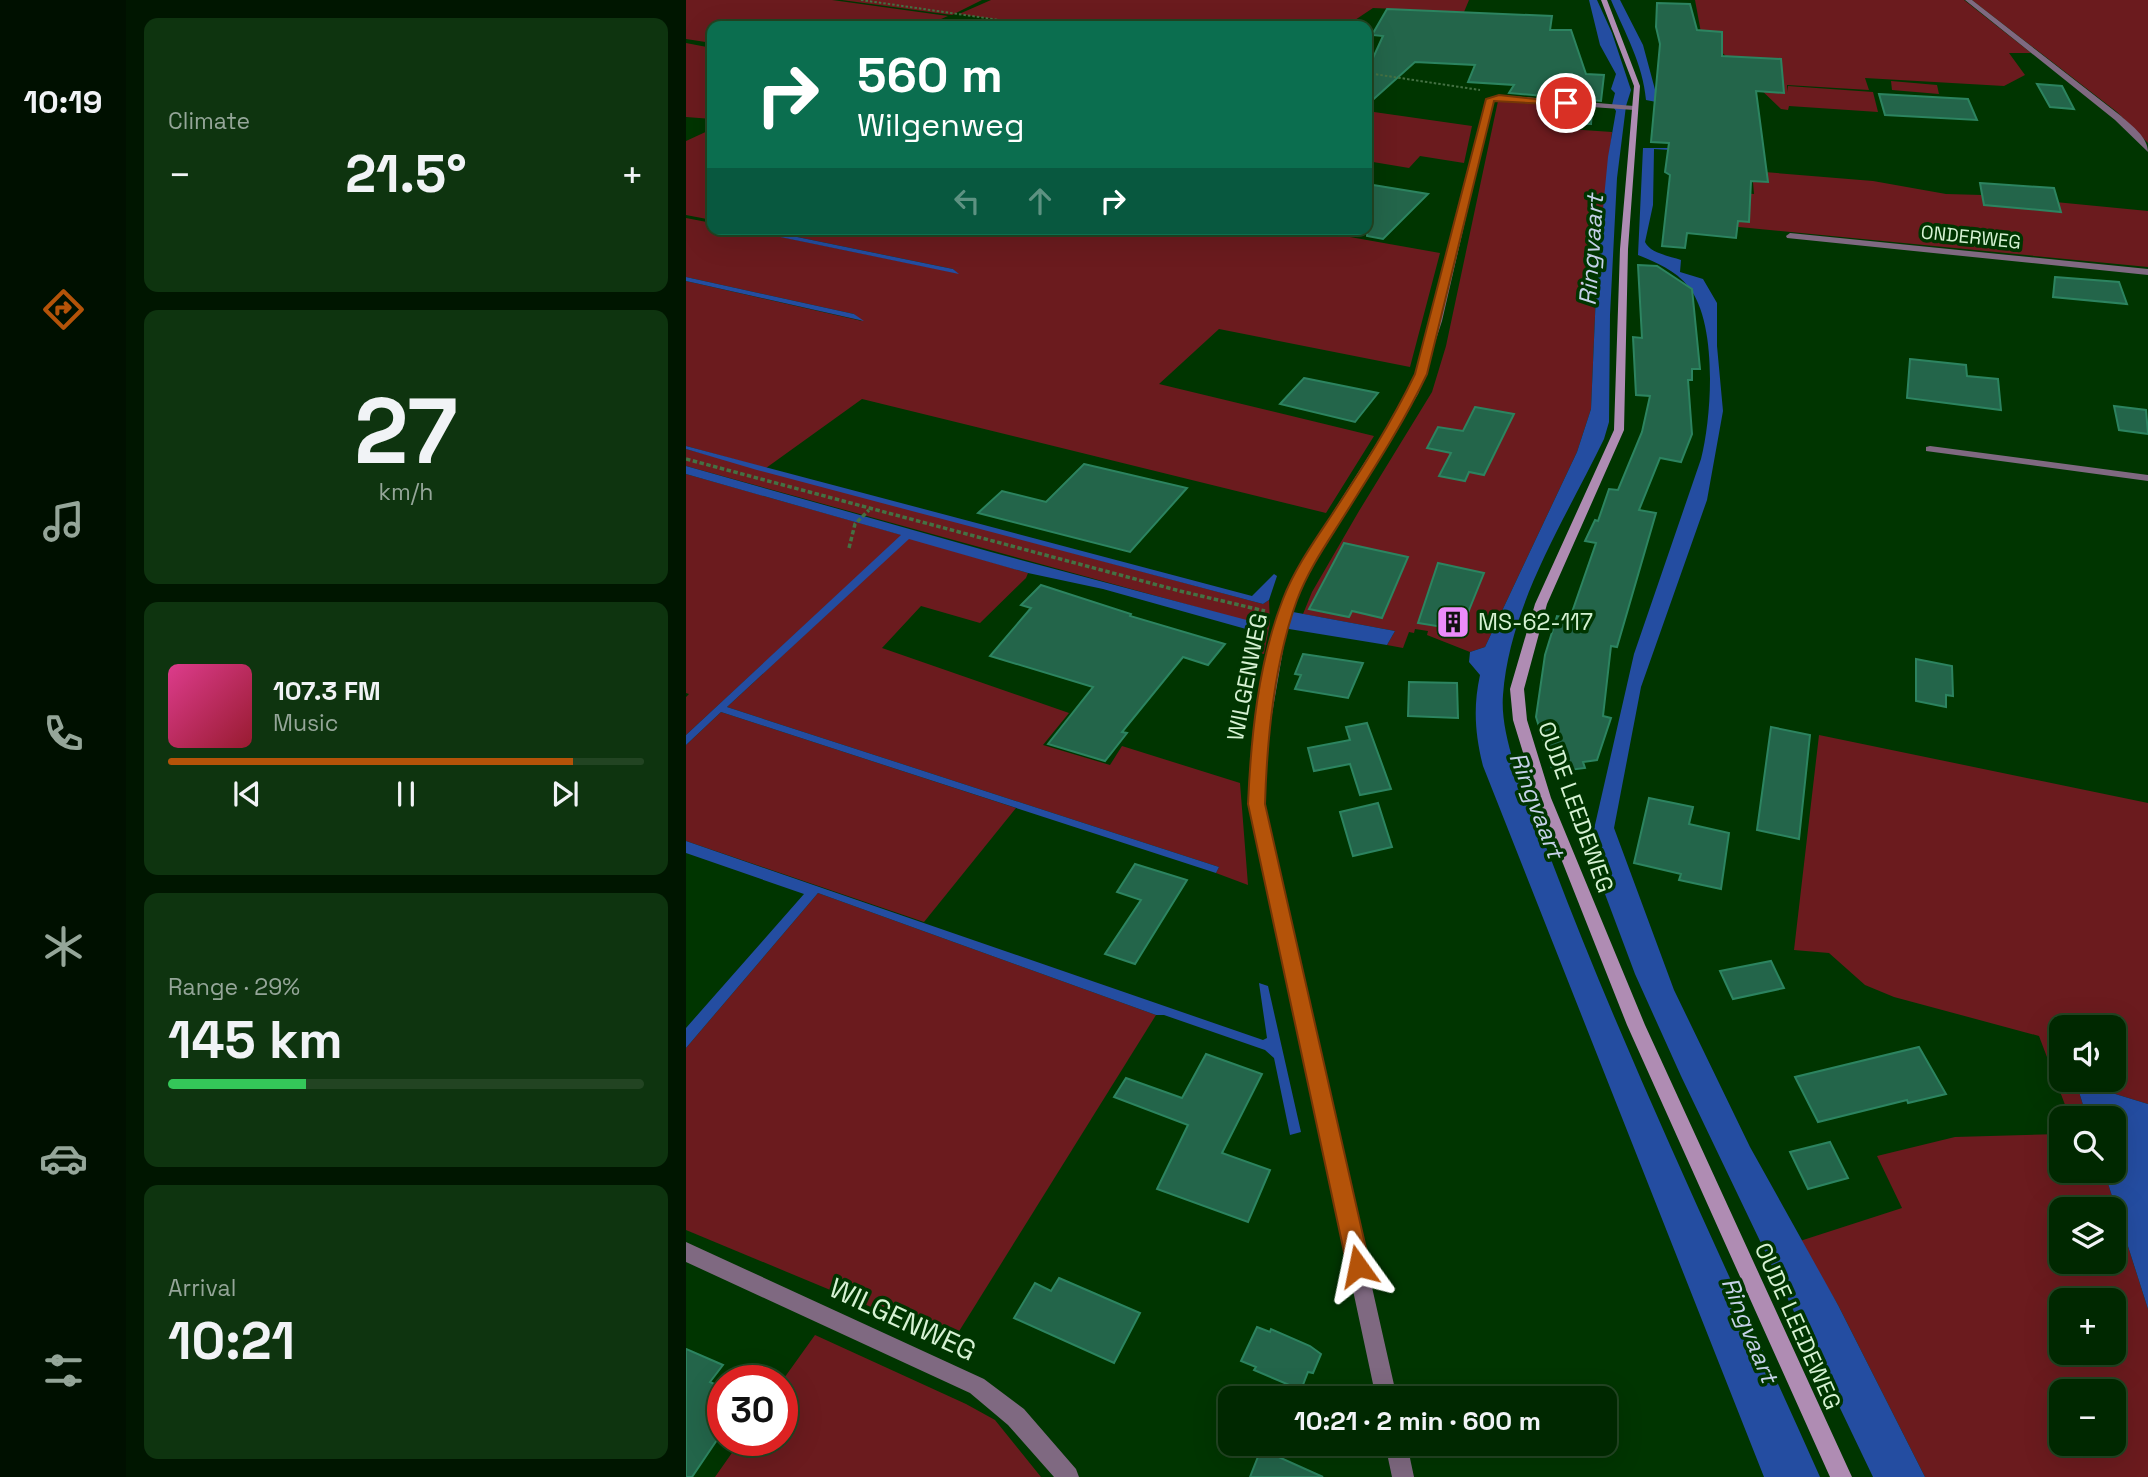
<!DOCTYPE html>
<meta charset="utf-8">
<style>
:root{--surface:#002800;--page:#0e340f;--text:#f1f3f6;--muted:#95a699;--line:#242;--accent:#b45309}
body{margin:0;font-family:"Space Grotesk",sans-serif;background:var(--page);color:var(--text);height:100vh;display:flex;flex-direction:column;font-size:26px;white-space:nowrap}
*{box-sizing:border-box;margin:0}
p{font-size:23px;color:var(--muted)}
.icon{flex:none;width:38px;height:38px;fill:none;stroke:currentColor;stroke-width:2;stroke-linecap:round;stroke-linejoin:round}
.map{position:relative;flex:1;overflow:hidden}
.sheet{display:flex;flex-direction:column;gap:18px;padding:18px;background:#001600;width:560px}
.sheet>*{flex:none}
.banner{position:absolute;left:21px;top:21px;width:665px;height:214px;border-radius:14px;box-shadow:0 7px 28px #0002,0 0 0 2px var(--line);background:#0b6e4f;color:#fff;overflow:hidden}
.controls{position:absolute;left:1363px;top:1015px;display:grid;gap:14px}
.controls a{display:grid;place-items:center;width:77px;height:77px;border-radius:14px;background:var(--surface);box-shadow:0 7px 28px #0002,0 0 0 2px var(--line);font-size:35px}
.speed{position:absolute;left:21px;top:1365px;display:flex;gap:14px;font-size:35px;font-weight:700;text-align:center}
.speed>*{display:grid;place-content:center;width:91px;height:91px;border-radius:50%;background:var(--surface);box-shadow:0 7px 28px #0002,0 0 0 2px var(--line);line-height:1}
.speed .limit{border:10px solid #d22;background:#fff;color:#111}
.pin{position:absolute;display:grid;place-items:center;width:60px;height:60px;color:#fff;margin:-30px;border:4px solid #fff;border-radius:50%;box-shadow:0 2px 7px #0007}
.me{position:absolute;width:77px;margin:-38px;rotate:348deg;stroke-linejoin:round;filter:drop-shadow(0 0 5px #0008)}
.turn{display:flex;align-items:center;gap:24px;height:147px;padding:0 35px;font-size:32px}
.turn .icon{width:91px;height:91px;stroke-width:2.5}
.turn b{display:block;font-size:49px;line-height:60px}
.lanes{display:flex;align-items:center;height:66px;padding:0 35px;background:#0003;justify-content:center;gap:35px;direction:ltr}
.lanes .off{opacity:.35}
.big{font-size:52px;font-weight:700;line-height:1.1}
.sheet .tile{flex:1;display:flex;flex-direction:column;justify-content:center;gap:10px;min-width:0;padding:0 24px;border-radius:14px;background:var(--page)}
.sheet .dial{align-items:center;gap:0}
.dial b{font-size:91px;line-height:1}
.song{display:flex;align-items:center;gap:21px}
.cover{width:84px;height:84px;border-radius:10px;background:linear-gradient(135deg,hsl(330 70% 55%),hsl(350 70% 35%))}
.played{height:7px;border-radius:4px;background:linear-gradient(90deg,var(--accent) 85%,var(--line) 85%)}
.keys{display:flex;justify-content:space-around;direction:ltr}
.heat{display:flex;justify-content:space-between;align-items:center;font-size:38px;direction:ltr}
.charge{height:10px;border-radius:5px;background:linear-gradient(90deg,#34c759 29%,var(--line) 0)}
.trip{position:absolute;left:532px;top:1386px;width:399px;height:70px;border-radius:14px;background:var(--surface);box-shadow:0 7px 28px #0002,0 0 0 2px var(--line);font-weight:700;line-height:70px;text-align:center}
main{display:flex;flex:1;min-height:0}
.menu{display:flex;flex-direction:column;width:126px;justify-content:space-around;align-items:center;background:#001000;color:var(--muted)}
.menu .icon{width:49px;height:49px}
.menu .current{color:var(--accent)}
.menu b{font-size:32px;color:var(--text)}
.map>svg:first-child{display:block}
</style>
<main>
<nav class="menu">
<b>10:19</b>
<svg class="icon current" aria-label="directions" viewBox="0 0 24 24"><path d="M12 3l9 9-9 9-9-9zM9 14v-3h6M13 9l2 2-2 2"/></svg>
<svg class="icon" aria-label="music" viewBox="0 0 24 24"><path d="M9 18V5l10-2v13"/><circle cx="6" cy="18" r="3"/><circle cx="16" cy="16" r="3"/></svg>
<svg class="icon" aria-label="phone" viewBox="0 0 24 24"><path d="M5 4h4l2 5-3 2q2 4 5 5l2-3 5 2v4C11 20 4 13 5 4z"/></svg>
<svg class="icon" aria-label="climate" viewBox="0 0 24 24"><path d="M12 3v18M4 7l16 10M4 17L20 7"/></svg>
<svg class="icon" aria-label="car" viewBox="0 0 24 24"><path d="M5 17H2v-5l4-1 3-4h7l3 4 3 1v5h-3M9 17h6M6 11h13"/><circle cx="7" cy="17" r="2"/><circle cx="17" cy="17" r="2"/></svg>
<svg class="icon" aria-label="filters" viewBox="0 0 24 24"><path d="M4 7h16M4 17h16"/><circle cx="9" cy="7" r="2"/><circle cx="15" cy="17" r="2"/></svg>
</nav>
<section class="sheet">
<div class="tile"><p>Climate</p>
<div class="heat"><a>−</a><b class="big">21.5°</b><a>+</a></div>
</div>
<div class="tile dial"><b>27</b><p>km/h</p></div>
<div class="tile">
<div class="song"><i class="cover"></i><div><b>107.3 FM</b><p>Music</p></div></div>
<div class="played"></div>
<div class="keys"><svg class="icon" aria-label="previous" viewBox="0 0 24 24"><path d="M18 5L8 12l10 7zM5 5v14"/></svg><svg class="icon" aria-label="pause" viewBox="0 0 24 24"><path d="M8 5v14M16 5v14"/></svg><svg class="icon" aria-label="next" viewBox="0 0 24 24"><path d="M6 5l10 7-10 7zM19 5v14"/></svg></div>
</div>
<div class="tile"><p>Range · 29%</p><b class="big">145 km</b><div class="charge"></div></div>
<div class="tile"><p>Arrival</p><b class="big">10:21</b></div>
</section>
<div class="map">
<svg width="1462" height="1477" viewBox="0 0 1462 1477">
<rect width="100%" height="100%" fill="#003500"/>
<g fill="#6b1b1e" fill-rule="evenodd">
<path d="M0,0H146L262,16L239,26H26V43L0,39Z"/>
<path d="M156,0H296L266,15Z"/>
<path d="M305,0H783L778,12L687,8L660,26H359L273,14Z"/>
<path d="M1009,0H1278L1345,53H1323L1339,75L1318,86L1179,78L1183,90L1101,85V92L1102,86L1187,92L1192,112L1103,106L1102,110L1095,109L1021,38H1016Z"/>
<path d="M1286,0H1462V143L1431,112Z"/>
<path d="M0,43L26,48V119L0,117Z"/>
<path d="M1205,81L1251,85L1253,94L1206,90Z"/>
<path d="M812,101L874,106L868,128L926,132L911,270L905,409L891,452L799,647L784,652L741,635L742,631L729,629L728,633L723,632L717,648L701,645L709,631L617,614L626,592L673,511L746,392L760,346Z"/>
<path d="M681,111L786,126L778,163L734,156L723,168L681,161Z"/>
<path d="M26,129V220L0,215V141Z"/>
<path d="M1066,171L1187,181L1260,194L1296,195L1462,211V267L1022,224L1025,190L1068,194Z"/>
<path d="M0,218L26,223V229H56L271,273L267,269L72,229H619L754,253L724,367L533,329L473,384L688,436L640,513L176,399L80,468L0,446V281L176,321L168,314L0,277Z"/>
<path d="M0,449L577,604L583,600L584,623L578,654L567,653L572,624L0,466Z"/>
<path d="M0,474L216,535L0,735V697L3,694L0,693Z"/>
<path d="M223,538L342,573L340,578L294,623L235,606L196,648L383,713L357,745L424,765L436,746L554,783L562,885L530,873L533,867L41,707Z"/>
<path d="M35,712L330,808L238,922L0,841V745Z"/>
<path d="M1133,735L1462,803V1104L1390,1082L1401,1118H1384L1353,1036L1208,997L1179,985L1143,953L1108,950ZM1376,1027H1428V1080H1376Z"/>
<path d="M132,893L470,1015L267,1341L0,1230V1048Z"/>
<path d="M1375,1134L1376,1171H1418L1462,1309V1477H1239L1152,1305L1114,1241L1216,1208L1191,1156L1269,1137ZM1376,1209H1428V1262H1376ZM1376,1300H1428V1353H1376ZM1376,1391H1428V1444H1376Z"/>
<path d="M129,1335L280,1404L309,1420L355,1477H29L55,1440H96V1381Z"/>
</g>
<g fill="#244da1">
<path d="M903,0H911L926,33L945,90L940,106L931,178L924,315L923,422L918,439C879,520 824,603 817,695C813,743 848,816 866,862C945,1070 1043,1273 1134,1477H1078L797,766C789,734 787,707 794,675L783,662L784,652L799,647L891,452L905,409L911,270L922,157L930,111L926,105L929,93L925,89L930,74L914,45Z"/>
<path d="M925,0H934L957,45L971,97L1020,105L1025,110V124L1019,131L1016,152L968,149L967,205L959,242C964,253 983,256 995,260L994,272L1017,279L1031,303V346L1037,411L1021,500L955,687L928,828L988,990L1064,1147L1152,1305L1239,1477H1187L995,1076L949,974L910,870L906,838L948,654L1015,459C1026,416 1032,322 1002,286C990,271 970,262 952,255L957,148H1002L1010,128L1015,124L1017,111L960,100C957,64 939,33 925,0Z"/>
<path d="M56,229H72L267,269L273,274Z"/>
<path d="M0,277L168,314L178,321L0,281Z"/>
<path d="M0,446L566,596L588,574L591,576L583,600L577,604L71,470L0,449Z"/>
<path d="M0,466L305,552L572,623L567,653L559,652L560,629L417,589L342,573L223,539L41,707L533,867L530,873L35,712L0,745V735L215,535L0,474Z"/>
<path d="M607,612L709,631L701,645L603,629L601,624L604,614Z"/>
<path d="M0,841L577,1040L581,1038L573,983L582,986L615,1132L604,1135L588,1058L579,1050L478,1015H470L132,893L0,1048V1028L118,894L0,853Z"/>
<path d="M1390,1082L1462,1104V1309L1418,1171H1428V1118H1401Z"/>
</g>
<g fill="#23654a" stroke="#2c8460" stroke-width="2">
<path d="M971,3L1004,4L1011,30L1036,32V56L1095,59L1098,93L1070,91L1082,182L1065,181L1063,222L1052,221L1050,238L1001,233L999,248L976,246L984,175L979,172L983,143L965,142L974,44L970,27Z"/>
<path d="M701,9L866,16L864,30H885L900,74L918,75L915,101L823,93L828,85L782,82L789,65L729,62L681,105V71L697,36L686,35Z"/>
<path d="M1351,84L1376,86L1388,109L1364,107Z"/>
<path d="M1193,94L1282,99L1291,120L1199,115Z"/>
<path d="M878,108L906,110L905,124L876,123Z"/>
<path d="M1294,183L1368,188L1375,212L1298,205Z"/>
<path d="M681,184L742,194L697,239L681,236Z"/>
<path d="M952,265L971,266L1006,289L1014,369H1006V380H1002L1006,434L995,462L974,458L953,510L970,513L931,647L925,646L917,716L925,718L911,760L897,762L899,768L867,772L850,717L859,655L871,616L884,618L910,543L899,541L909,520L912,521L923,489L932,490L956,432L964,396L950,395L947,337L956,338Z"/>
<path d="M1369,277L1433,282L1441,304L1367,297Z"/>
<path d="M1224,359L1280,365L1281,376L1312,379L1315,410L1221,398Z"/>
<path d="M618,378L692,393L669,422L594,404Z"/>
<path d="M1428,406L1460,410L1462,434L1433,430Z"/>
<path d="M789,407L828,414L798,475L783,472L779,481L753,476L765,453L741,448L752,427L777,431Z"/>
<path d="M398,464L501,488L444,552L292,513L316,491L360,502Z"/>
<path d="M658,543L722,557L696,618L666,611L663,617L623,609Z"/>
<path d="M752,563L798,573L775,630L732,623Z"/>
<path d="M355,585L445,614L444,616L539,644L522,665L497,657L436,732L441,733L419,761L362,744L407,687L304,656L345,608L335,605Z"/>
<path d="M617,654L677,663L662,698L609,689L615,675L609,674Z"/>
<path d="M1230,659L1266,666L1267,696L1260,695V707L1230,701Z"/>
<path d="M723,682L771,683L772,718L722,716Z"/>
<path d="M681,723L705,789L674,795L664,764L628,771L622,748L664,740L660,727Z"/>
<path d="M1085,727L1124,735L1113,839L1071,830Z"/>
<path d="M963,798L1007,807L1003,824L1043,833L1035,889L993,880L995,874L948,863Z"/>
<path d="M692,803L706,847L667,856L654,812Z"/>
<path d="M449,864L501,880L449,964L419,954L455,900L431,892Z"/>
<path d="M1085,961L1098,988L1047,999L1034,971Z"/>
<path d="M1233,1047L1260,1094L1222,1103L1221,1100L1132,1122L1109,1077Z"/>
<path d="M520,1054L576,1074L536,1153L584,1170L562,1222L471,1189L502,1125L428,1097L440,1078L496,1098Z"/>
<path d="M1144,1142L1162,1178L1122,1189L1104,1152Z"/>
<path d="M373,1278L454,1313L428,1363L328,1318L349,1283L365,1291Z"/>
<path d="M571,1327L584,1332L585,1329L624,1346L635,1354L627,1373L622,1372L615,1390L568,1370L570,1367L555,1361Z"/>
<path d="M0,1349L37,1365L24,1382L37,1388V1431L6,1477H0Z"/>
<path d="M575,1449L637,1477H564Z"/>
</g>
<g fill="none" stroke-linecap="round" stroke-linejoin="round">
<g stroke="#447143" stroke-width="2" stroke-dasharray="2.5 2" stroke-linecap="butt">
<path d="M175,0L355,26"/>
<path d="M681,73L794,90"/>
</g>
<g stroke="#447143" stroke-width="3.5" stroke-dasharray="4.5 2.5" stroke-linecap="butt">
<path d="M0,459L494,591L579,611"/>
<path d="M163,548L169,524L183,510"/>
</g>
<g fill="#7f6981" fill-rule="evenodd">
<path d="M1279,0H1286L1435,116C1446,126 1462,137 1462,152L1429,120Z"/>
<path d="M813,95L948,106L952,108L948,110L807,100L756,321L732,394L628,561L603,615L579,755L577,804L711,1398H690L563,804L565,755L591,615L616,561L722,394L746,321L800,99Z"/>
<path d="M1104,233L1462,269V275L1101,238L1100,236Z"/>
<path d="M1244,446L1462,475V481L1240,451V447Z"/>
<path d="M0,1242L298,1379L338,1409L390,1469L393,1477H368L322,1425L284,1393L0,1262Z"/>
<path d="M699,1444H721L728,1477H706Z"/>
</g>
<path fill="#af8cb3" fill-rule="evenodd" d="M915,0H921L954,86L942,249L938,430L861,604L838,689L841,720L865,798L959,1025L1166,1477H1144L941,1025L851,798L827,720L824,689L849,604L928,430L934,249L948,86Z"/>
</g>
<path fill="#b45309" stroke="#753606" stroke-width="2" d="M813,95L884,103L880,105L808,101L741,374C717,424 687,470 658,516C641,543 622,570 611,600C588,663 581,737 579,804L684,1266L680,1274L672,1277L664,1274L661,1266L562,804C565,737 572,663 597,599C608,570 627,543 645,516C675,470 705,424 729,374L800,99Z"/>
<defs>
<symbol id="building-square" viewBox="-11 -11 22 22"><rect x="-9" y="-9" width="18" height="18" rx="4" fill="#ec8cfa" stroke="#003500"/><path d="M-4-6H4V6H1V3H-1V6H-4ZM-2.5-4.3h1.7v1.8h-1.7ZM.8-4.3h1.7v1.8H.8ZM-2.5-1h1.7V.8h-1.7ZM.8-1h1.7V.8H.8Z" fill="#111"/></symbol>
</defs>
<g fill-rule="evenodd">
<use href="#building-square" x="748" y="603" width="38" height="38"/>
</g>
<g text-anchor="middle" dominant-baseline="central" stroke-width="7" stroke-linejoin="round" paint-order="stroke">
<g font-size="19" fill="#d6f2d3" stroke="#003500">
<text transform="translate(1285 237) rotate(6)">ONDERWEG</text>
</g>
<g font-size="23" fill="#d6f2d3" stroke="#003500" text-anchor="start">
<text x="792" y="622">MS-62-117</text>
</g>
<g font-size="23" fill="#d6f2d3" stroke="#003500">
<text transform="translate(561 677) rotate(-79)">WILGENWEG</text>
<text transform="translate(890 807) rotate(70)">OUDE LEEDEWEG</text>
<text transform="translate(1112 1326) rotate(66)">OUDE LEEDEWEG</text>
</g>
<g font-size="24" font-style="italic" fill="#c5d1e8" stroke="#003500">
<text transform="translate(905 250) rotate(-86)">Ringvaart</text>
<text transform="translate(851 805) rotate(69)">Ringvaart</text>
<text transform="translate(1064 1330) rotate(68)">Ringvaart</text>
</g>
<g font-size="28" fill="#d6f2d3" stroke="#003500">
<text transform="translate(217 1319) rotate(25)">WILGENWEG</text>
</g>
</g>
</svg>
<div class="controls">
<a><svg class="icon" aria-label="sound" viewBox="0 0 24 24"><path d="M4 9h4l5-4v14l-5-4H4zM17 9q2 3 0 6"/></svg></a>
<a><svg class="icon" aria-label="search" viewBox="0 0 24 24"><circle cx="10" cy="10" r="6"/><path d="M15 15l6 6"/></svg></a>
<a><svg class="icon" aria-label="layers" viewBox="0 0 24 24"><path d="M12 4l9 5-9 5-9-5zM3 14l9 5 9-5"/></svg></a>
<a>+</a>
<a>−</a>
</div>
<div class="speed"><div class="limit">30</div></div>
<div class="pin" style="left:880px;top:103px;background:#d93025"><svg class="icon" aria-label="arrive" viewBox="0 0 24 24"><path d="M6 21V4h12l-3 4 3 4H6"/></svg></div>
<svg class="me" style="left:672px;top:1266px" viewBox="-20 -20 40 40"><path d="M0-17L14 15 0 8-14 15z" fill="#b45309" stroke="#fff" stroke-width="4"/></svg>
<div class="trip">10:21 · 2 min · 600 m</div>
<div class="banner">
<div class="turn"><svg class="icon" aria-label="right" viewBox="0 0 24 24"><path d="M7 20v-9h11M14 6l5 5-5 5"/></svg><div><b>560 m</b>Wilgenweg</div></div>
<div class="lanes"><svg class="icon off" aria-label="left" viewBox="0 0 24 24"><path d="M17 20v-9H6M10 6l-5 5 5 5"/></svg><svg class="icon off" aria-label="ahead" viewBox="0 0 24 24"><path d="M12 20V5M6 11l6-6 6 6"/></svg><svg class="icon" aria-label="right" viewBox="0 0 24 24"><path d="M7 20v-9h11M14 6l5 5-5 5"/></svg></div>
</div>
</div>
</main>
